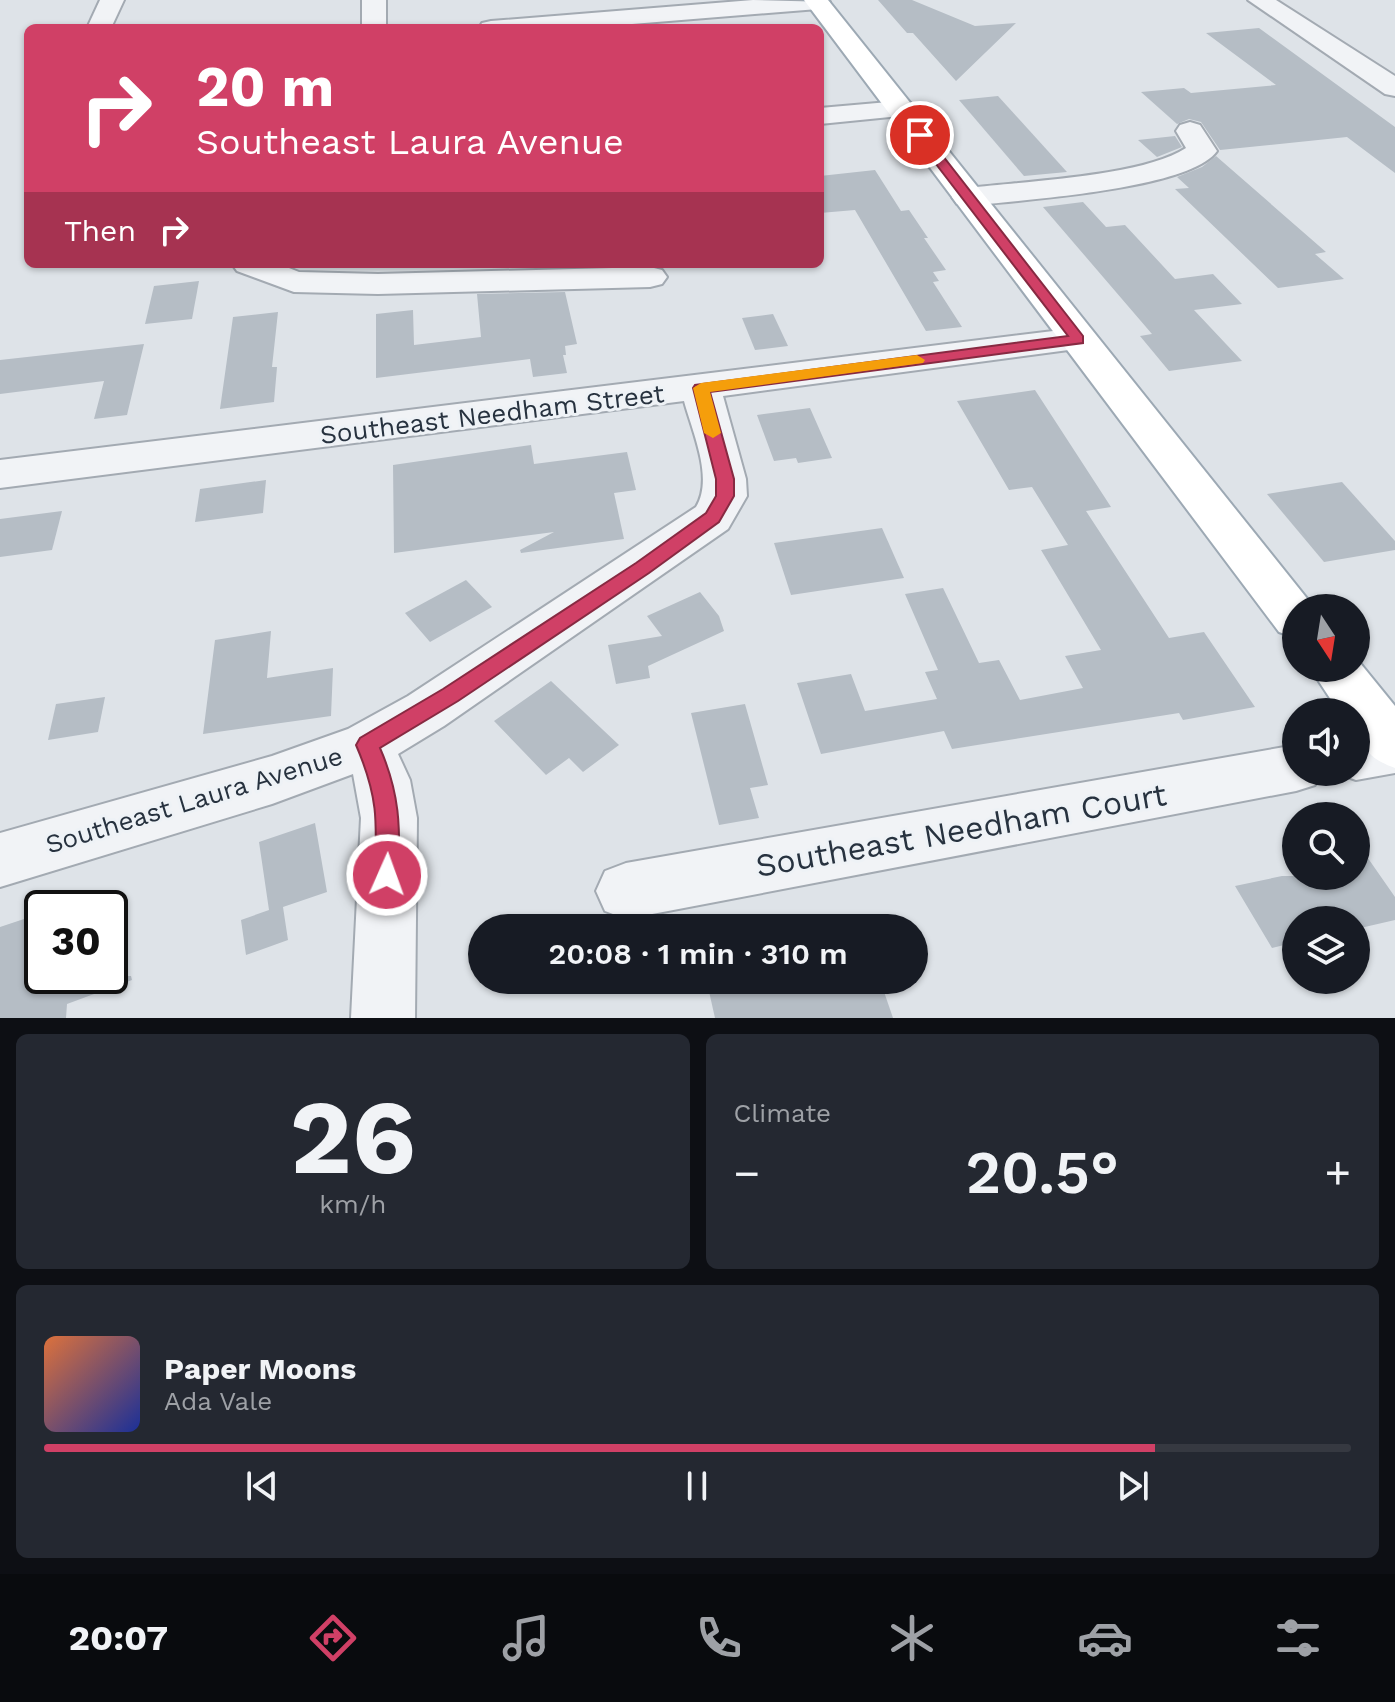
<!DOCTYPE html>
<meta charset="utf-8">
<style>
:root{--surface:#171b24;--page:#242831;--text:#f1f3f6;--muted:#9ea1a6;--line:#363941;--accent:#d04066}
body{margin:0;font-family:"Work Sans",sans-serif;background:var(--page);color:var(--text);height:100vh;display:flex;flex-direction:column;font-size:30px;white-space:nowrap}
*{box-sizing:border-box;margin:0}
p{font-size:26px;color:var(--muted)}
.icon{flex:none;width:44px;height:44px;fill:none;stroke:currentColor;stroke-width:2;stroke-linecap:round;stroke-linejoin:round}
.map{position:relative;height:1018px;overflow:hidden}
.drawer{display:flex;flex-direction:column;gap:16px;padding:16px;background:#0d0f14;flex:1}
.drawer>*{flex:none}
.top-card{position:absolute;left:24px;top:24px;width:800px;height:244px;border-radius:12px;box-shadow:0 2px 6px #0004;background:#d04066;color:#fff;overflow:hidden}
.needle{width:52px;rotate:168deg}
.tools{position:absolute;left:1282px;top:594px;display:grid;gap:16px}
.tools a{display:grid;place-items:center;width:88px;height:88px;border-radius:50%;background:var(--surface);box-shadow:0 2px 6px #0004;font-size:40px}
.speed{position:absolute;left:24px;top:890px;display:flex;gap:16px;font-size:40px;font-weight:700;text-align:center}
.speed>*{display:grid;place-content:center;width:104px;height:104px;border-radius:50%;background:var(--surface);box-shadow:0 2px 6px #0004;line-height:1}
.speed .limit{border:4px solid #111;border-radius:12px;background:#fff;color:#111}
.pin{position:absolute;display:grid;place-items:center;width:68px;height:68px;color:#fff;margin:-34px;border:4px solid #fff;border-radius:50%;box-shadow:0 2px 8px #0007}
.me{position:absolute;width:88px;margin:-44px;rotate:2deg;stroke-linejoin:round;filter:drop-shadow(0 0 6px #0008)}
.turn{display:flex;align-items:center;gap:28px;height:168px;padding:0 40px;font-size:36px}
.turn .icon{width:104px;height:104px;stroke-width:2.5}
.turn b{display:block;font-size:56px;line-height:68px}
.then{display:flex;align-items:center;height:76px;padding:0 40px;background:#0003;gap:16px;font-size:30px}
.big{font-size:60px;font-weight:600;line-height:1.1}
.drawer .tile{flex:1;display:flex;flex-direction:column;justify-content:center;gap:12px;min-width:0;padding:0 28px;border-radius:12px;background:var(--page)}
.drawer .dial{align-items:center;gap:0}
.dial b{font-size:104px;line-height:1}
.song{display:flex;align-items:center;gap:24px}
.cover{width:96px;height:96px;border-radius:12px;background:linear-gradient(135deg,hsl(20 70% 55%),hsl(230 70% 35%))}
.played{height:8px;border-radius:4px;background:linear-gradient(90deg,var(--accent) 85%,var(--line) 85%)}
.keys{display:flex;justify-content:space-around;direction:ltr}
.heat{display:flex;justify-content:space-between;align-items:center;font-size:44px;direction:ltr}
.drawer .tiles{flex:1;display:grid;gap:16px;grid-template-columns:1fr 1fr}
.tile:last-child{grid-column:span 2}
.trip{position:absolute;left:468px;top:914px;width:460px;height:80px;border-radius:40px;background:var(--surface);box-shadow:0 2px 6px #0004;font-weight:600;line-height:80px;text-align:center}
.tabs{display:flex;height:128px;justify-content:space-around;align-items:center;background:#090b0e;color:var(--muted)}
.tabs .icon{width:56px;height:56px}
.tabs .selected{color:var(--accent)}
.tabs b{font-size:36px;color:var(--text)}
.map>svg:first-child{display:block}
</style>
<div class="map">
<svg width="1395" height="1018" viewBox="0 0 1395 1018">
<rect width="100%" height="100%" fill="#dee3e8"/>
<g fill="#b5bdc5">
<path d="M878,0H912L975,26L1016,23L956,81L913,33H907Z"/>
<path d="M1259,28L1395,127V173L1347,137L1220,150L1201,122L1189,119L1177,124L1141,92L1184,88L1191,93L1276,85L1206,33Z"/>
<path d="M998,96L1067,172L1024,176L959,100Z"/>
<path d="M1175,136L1182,147L1157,157L1138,140Z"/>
<path d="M1216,156L1326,252L1315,254L1344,279L1278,288L1175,189L1189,188L1177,177L1202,167Z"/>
<path d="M875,170L901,211L909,210L928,238H924L946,270L933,272L939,281L933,282L962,327L926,331L855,210L820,213V176Z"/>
<path d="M1083,202L1106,227L1125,225L1175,279L1213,274L1242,304L1194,310L1242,361L1169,371L1140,336L1152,334L1043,207Z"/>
<path d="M199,281L192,319L145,324L154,286Z"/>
<path d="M565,292L577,344L565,346L566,355H563L567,373L533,377L530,359L376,378V314L413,310L414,345L481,337L477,294Z"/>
<path d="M278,312L272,367H277L274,402L220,409L233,317Z"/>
<path d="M773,314L788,346L755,350L742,318Z"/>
<path d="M144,344L127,415L94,419L104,381L0,394V360Z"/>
<path d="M1035,390L1111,507L1086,511L1169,638L1204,632L1255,707L1183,720L1179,713L952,749L944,731L821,754L797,683L851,674L865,711L937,699L925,672L938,670L905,594L943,588L979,663L999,660L1020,700L1083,688L1065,656L1101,650L1041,550L1068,545L1032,487L1009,490L957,401Z"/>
<path d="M810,408L832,458L798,463L796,458L774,461L757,415Z"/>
<path d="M531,445L534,464L627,452L636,490L614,493L624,539L521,553L520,550L554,532L394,553L393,465Z"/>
<path d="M266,480L263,513L195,522L200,489Z"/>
<path d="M1342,482L1395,541V550L1324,562L1267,494Z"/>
<path d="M62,511L52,550L0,557V519Z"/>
<path d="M882,528L904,578L791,595L774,543Z"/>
<path d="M466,580L492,607L430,642L405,613Z"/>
<path d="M700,592L719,616L724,631L648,666L650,678L616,684L608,645L662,636L647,616Z"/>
<path d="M271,631L267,678L333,668L331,716L203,734L215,640Z"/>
<path d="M551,681L619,745L583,772L569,758L546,775L494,721Z"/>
<path d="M105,697L98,732L48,740L56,704Z"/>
<path d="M745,704L768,785L750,788L759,818L719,825L691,713Z"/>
<path d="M315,823L327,892L283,907L288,940L246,955L241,920L269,910L259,842Z"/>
<path d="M1356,841L1395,897V920L1356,929V920H1296V942L1272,948L1235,886L1282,876H1356Z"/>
<path d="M42,913V976H131L132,980L67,1004L66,1018H0V927Z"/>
<path d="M739,980H880L893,1018H715L708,987Z"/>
</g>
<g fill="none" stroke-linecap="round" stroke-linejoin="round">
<defs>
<g id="minor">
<path d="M100,0H124L111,28H87Z"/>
<rect x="362" y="0" width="24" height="28"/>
<path d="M753,0L830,2L826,7L818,9L583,28H479L482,23L491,21Z"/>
<path d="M1248,0H1276L1395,76V96L1385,94Z"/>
<path d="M900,101L910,103L914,109L910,115L820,124V108Z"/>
<path d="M1190,122L1200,125L1217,151C1190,190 1018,200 968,206L957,204L952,197L957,190L968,188C1024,181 1141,177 1186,148L1176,131L1180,125Z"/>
<path d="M232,264H279L299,272L378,274L650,267L662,270L667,277L662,284L650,287L378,294L294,292L237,271Z"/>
<path d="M1078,328L1091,331L1097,339L1091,347L723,396L746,479L747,496L728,529L444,726L398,754L410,780L417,818L415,1018H351L361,818L353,774L272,804L0,887V833L272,756L348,729L408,696L696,507C714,478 692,431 684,401L0,488V460Z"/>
<path d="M1395,727V773L1356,780L1337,773L1356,772V734Z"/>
<path d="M1296,745V772H1321L1315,785L1296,791L626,919L605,911L596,891L605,871L626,863Z"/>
</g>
<g id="major">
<path d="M804,0H828L1313,606L1296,608V638L1279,632Z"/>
<path d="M1356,658L1395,706V768C1366,758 1356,742 1356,712H1339L1310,668H1356Z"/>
</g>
</defs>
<use href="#minor" stroke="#a3aab2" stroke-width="4"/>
<use href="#major" stroke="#9da9b4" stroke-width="4"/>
<use href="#minor" fill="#f1f3f6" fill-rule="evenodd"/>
<use href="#major" fill="#fff" fill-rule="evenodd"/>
</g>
<path fill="#d04066" stroke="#872a42" stroke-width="2" d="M916,133H925L1083,336V343L710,392L734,479V496L719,522L649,573L458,701L380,748C400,794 400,826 399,875L396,883L387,886L378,883L375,875C377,820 378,796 356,745L360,738L443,689L636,563L706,513L716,496V479L693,388L695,385L1068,336L916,138Z"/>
<path fill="#f59e0b" d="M917,355L925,360L923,363L710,392L721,433L713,438L704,433L693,388L701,383Z"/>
<g text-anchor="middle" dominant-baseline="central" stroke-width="6" stroke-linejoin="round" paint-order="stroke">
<g font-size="26" fill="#27323f" stroke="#eef2f6">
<text transform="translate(492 414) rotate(-7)">Southeast Needham Street</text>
<text transform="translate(194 800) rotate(-17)">Southeast Laura Avenue</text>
</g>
<g font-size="32" fill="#27323f" stroke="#eef2f6">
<text transform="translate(961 830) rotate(-10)">Southeast Needham Court</text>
</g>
</g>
</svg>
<div class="tools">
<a><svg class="needle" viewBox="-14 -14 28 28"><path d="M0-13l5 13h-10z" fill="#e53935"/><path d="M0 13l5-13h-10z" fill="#9ea1a6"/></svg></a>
<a><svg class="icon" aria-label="sound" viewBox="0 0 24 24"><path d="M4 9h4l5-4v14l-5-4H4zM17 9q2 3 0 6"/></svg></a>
<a><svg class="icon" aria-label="search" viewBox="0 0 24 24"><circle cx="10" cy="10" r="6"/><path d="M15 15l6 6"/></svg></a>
<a><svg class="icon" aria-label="layers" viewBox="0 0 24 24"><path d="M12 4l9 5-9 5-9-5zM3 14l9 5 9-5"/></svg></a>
</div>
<div class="speed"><div class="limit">30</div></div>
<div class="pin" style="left:920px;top:135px;background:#d93025"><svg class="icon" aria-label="arrive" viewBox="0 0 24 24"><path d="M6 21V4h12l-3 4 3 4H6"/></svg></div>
<svg class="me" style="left:387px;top:875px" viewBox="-20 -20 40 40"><circle r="17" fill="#d04066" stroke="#fff" stroke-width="3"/><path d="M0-11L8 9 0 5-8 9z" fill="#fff"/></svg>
<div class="trip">20:08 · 1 min · 310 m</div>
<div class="top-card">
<div class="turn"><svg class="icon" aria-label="right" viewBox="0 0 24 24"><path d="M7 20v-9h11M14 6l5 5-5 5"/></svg><div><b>20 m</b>Southeast Laura Avenue</div></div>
<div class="then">Then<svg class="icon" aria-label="right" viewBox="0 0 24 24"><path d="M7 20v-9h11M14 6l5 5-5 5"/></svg></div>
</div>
</div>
<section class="drawer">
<div class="tiles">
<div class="tile dial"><b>26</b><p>km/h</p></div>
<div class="tile"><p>Climate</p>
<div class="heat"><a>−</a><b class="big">20.5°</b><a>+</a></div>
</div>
<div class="tile">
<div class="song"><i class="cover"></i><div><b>Paper Moons</b><p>Ada Vale</p></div></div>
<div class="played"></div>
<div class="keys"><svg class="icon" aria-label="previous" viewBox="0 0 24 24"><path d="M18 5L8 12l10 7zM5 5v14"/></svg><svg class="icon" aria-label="pause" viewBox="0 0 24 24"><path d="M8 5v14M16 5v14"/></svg><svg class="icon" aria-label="next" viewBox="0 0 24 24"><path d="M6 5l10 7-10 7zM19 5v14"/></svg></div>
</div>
</div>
</section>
<nav class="tabs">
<b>20:07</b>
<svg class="icon selected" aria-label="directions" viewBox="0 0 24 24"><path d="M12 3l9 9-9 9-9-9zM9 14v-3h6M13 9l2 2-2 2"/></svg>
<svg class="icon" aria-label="music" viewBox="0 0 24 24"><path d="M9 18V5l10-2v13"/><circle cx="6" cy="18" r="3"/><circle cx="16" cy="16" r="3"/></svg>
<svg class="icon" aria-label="phone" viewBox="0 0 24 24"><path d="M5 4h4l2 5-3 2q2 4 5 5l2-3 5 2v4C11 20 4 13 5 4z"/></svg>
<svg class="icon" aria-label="climate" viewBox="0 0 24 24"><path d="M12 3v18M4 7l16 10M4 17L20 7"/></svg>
<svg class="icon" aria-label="car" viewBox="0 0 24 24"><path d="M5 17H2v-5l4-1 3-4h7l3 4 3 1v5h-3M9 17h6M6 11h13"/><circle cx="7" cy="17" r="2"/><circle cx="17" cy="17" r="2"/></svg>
<svg class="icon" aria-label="filters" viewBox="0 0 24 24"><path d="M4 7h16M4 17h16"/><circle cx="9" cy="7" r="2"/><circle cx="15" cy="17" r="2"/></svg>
</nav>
